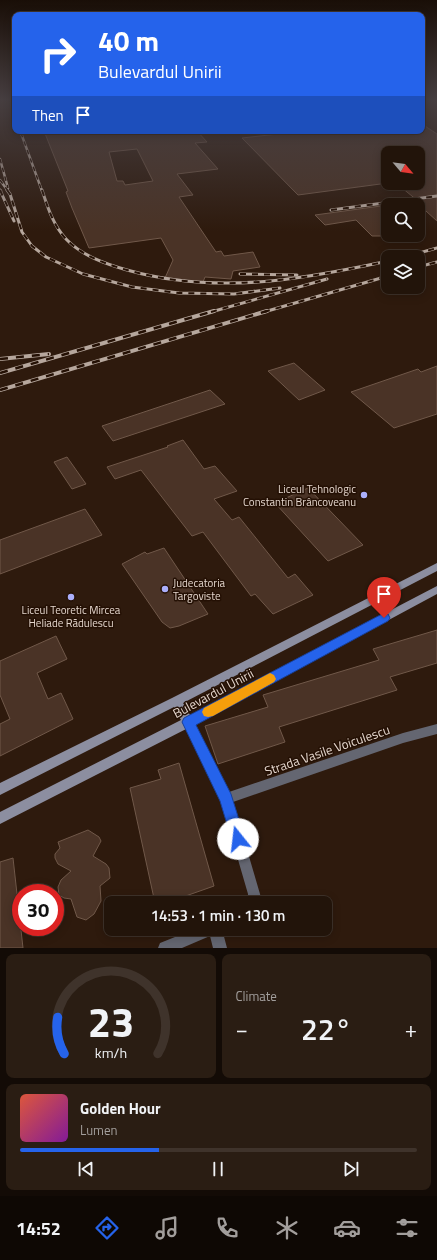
<!DOCTYPE html>
<meta charset="utf-8">
<style>
:root{--surface:#22140a;--page:#2a1d13;--text:#f1f3f6;--muted:#a29e9c;--line:#3f332b;--accent:#2563eb}
body{margin:0;font-family:"Titillium Web",sans-serif;background:var(--page);color:var(--text);height:100vh;display:flex;flex-direction:column;font-size:15px;white-space:nowrap}
*{box-sizing:border-box;margin:0}
p{font-size:13px;color:var(--muted)}
.icon{flex:none;width:22px;height:22px;fill:none;stroke:currentColor;stroke-width:2;stroke-linecap:round;stroke-linejoin:round}
.map{position:relative;height:948px;overflow:hidden}
.panel{display:flex;flex-direction:column;gap:6px;padding:6px;background:#130b06;flex:1}
.panel>*{flex:none}
.hud{position:absolute;left:12px;top:12px;width:413px;height:122px;border-radius:8px;box-shadow:0 2px 10px #0003,0 0 0 1px var(--line);background:#2563eb;color:#fff;overflow:hidden}
.needle{width:26px;rotate:119deg}
.buttons{position:absolute;left:381px;top:146px;display:grid;gap:8px}
.buttons a{display:grid;place-items:center;width:44px;height:44px;border-radius:8px;background:var(--surface);box-shadow:0 2px 10px #0003,0 0 0 1px var(--line);font-size:20px}
.speed{position:absolute;left:12px;top:884px;display:flex;gap:8px;font-size:20px;font-weight:700;text-align:center}
.speed>*{display:grid;place-content:center;width:52px;height:52px;border-radius:50%;background:var(--surface);box-shadow:0 2px 10px #0003,0 0 0 1px var(--line);line-height:1}
.speed .limit{border:6px solid #d22;background:#fff;color:#111}
.pin{position:absolute;display:grid;place-items:center;width:34px;height:34px;color:#fff;margin:-41px -17px;border-radius:50% 50% 50% 0;rotate:-45deg;box-shadow:0 0 4px #0007}
.pin .icon{rotate:45deg}
.me{position:absolute;width:44px;margin:-22px;rotate:344deg;stroke-linejoin:round;filter:drop-shadow(0 0 3px #0008)}
.turn{display:flex;align-items:center;gap:14px;height:84px;padding:0 20px;font-size:18px}
.turn .icon{width:52px;height:52px;stroke-width:2.5}
.turn b{display:block;font-size:28px;line-height:34px}
.then{display:flex;align-items:center;height:38px;padding:0 20px;background:#0003;gap:8px;font-size:15px}
.big{font-size:30px;font-weight:600;line-height:1.1}
.panel .tile{flex:1;display:flex;flex-direction:column;justify-content:center;gap:6px;min-width:0;padding:0 14px;border-radius:8px;background:var(--page)}
.panel .dial{align-items:center;gap:0}
.dial svg{height:104px;overflow:visible;fill:none;stroke:var(--line);stroke-width:7;stroke-linecap:round;text-anchor:middle}
.dial text{fill:var(--text);stroke:none}
.song{display:flex;align-items:center;gap:12px}
.cover{width:48px;height:48px;border-radius:6px;background:linear-gradient(135deg,hsl(10 70% 55%),hsl(290 70% 35%))}
.played{height:4px;border-radius:2px;background:linear-gradient(90deg,var(--accent) 35%,var(--line) 35%)}
.keys{display:flex;justify-content:space-around;direction:ltr}
.heat{display:flex;justify-content:space-between;align-items:center;font-size:22px;direction:ltr}
.panel .tiles{flex:1;display:grid;gap:6px;grid-template-columns:1fr 1fr}
.tile:last-child{grid-column:span 2}
.trip{position:absolute;left:104px;top:896px;width:228px;height:40px;border-radius:8px;background:var(--surface);box-shadow:0 2px 10px #0003,0 0 0 1px var(--line);font-weight:600;line-height:40px;text-align:center}
.tabs{display:flex;height:64px;justify-content:space-around;align-items:center;background:#0e0804;color:var(--muted)}
.tabs .icon{width:28px;height:28px}
.tabs .current{color:var(--accent)}
.tabs b{font-size:18px;color:var(--text)}
.map>svg:first-child{display:block}
</style>
<div class="map">
<svg width="437" height="948" viewBox="0 0 437 948">
<rect width="100%" height="100%" fill="#2e1a0d"/>
<g fill="#4a3326" stroke="#705849" fill-rule="evenodd">
<path d="M422,124L437,134V221L416,202L418,201L396,183H418V153H388V183L298,195L242,138L305,131H422Z"/>
<path d="M44,131H197L207,142L195,143L218,169L177,174L193,195L179,197L216,252L221,251L224,256L253,252L260,267L233,271L231,279L205,277L203,282L165,278L173,260L161,238L89,248L72,208L66,192L68,191ZM137,149L153,181L125,185L123,181H117L109,152Z"/>
<path d="M388,205V236H372L356,220L325,225L315,215Z"/>
<path d="M294,363L325,390L299,400L268,371Z"/>
<path d="M437,366V414L394,428L351,392L418,369L421,372Z"/>
<path d="M210,390L225,404L113,441L102,426Z"/>
<path d="M183,440L204,469L215,466L237,491L214,499L232,520L239,517L288,578L295,574L313,595L273,614L255,594L251,596L203,532L192,536L141,470L115,479L107,467L168,447L167,446Z"/>
<path d="M67,457L86,484L72,489L54,462Z"/>
<path d="M308,488L363,545L328,561L275,503Z"/>
<path d="M85,509L102,535L0,574V540Z"/>
<path d="M164,548L208,614L179,626L170,628L162,622L122,564L145,552L147,554Z"/>
<path d="M437,630V663L390,677L397,690L279,727L285,742L218,764L205,726L268,707L263,695L379,660L373,649Z"/>
<path d="M56,636L67,659L37,673L48,699L61,693L73,719L0,756V724L10,719L0,695V661Z"/>
<path d="M179,763L214,886L180,898L181,903H155L130,788L161,779L158,770Z"/>
<path d="M88,830L99,837L101,841L93,856L106,864L109,868L110,878L100,886L101,901L94,914L86,920L77,917L71,899L64,898L59,895L58,887L61,880L71,871L58,864L55,858V854L60,848L58,842Z"/>
<path d="M13,858L23,948H0V862Z"/>
</g>
<g fill="none" stroke-linecap="round" stroke-linejoin="round">
<g fill="#646671" fill-rule="evenodd">
<path d="M188,717L192,718L229,792L403,733L437,724V734L403,743L233,802L260,894L262,903H248V894L221,801L183,722L184,718Z"/>
<path d="M195,929H222L227,948H213L210,936L182,948H158L160,943Z"/>
</g>
<path fill="#8c8ea0" fill-rule="evenodd" d="M437,563V571L183,703L190,715L437,586V594L192,726L0,824V812L181,720L174,707L0,795V783L172,698Z"/>
<defs>
<g id="rail-far2">
<path d="M21,133L42,191"/>
<path d="M0,159L8,188"/>
<path d="M0,180L8,191"/>
<path d="M0,190L1,191"/>
</g>
<g id="rail-far1">
<path d="M0,190L14,221"/>
<path d="M7,190L10,194L22,232L32,246L46,257L83,274L132,287L179,293L234,294L280,288"/>
<path d="M42,190C48,208 53,225 66,239C82,256 106,264 127,270C216,295 300,280 388,261"/>
<path d="M331,210L437,196"/>
<path d="M405,257L437,248"/>
<path d="M418,267L437,262"/>
<path d="M240,274L297,275"/>
<path d="M211,312L327,279"/>
<path d="M264,312L388,276"/>
</g>
<g id="rail">
<path d="M0,359L49,354"/>
<path d="M0,373L214,311"/>
<path d="M0,390L267,311"/>
</g>
</defs>
<use href="#rail-far2" stroke="#b6a79d" stroke-width="2.5"/>
<use href="#rail-far1" stroke="#b6a79d" stroke-width="3"/>
<use href="#rail" stroke="#b6a79d" stroke-width="4"/>
<use href="#rail-far2" stroke="#241004" stroke-width="1.5" stroke-dasharray="4.5" stroke-linecap="butt"/>
<use href="#rail-far1" stroke="#241004" stroke-width="2" stroke-dasharray="6" stroke-linecap="butt"/>
<use href="#rail" stroke="#241004" stroke-width="2.5" stroke-dasharray="8" stroke-linecap="butt"/>
</g>
<linearGradient id="sky" x2="0" y2="1"><stop stop-color="#190e07"/><stop offset="0.43" stop-color="#463e40"/><stop offset="1" stop-color="#463e40" stop-opacity="0"/></linearGradient>
<rect width="437" height="231" fill="url(#sky)"/>
<path fill="#2563eb" stroke="#184099" d="M384,613L388,614L390,618L388,621L196,725L231,794L245,839L243,844L238,846L233,844L220,801L182,722L184,718Z"/>
<path fill="#f59e0b" d="M270,673L274,675L276,679L274,682L213,716L208,717L204,716L202,712L204,708Z"/>
<g fill="#abaffb" stroke="#241004" stroke-width="1.5">
<circle cx="364" cy="495" r="4"/>
<circle cx="165" cy="589" r="4"/>
<circle cx="71" cy="597" r="4"/>
</g>
<g text-anchor="middle" dominant-baseline="central" stroke-width="3" stroke-linejoin="round" paint-order="stroke">
<g font-size="11" fill="#e4d6cd" stroke="#241004" text-anchor="end">
<text x="356" y="489">Liceul Tehnologic<tspan x="356" dy="13">Constantin Brâncoveanu</tspan></text>
<text x="173" y="583" text-anchor="start">Judecatoria<tspan x="173" dy="13">Targoviste</tspan></text>
<text x="71" y="610" text-anchor="middle">Liceul Teoretic Mircea<tspan x="71" dy="13">Heliade Rădulescu</tspan></text>
</g>
<g font-size="13" fill="#e4d6cd" stroke="#241004">
<text transform="translate(213 693) rotate(-28)">Bulevardul Unirii</text>
<text transform="translate(327 750) rotate(-19)">Strada Vasile Voiculescu</text>
</g>
</g>
</svg>
<div class="buttons">
<a><svg class="needle" viewBox="-14 -14 28 28"><path d="M0-13l5 13h-10z" fill="#e53935"/><path d="M0 13l5-13h-10z" fill="#a29e9c"/></svg></a>
<a><svg class="icon" aria-label="search" viewBox="0 0 24 24"><circle cx="10" cy="10" r="6"/><path d="M15 15l6 6"/></svg></a>
<a><svg class="icon" aria-label="layers" viewBox="0 0 24 24"><path d="M12 4l9 5-9 5-9-5zM3 14l9 5 9-5"/></svg></a>
</div>
<div class="speed"><div class="limit">30</div></div>
<div class="pin" style="left:384px;top:618px;background:#d93025"><svg class="icon" aria-label="arrive" viewBox="0 0 24 24"><path d="M6 21V4h12l-3 4 3 4H6"/></svg></div>
<svg class="me" style="left:238px;top:839px" viewBox="-20 -20 40 40"><circle r="19" fill="#fff"/><path d="M0-13L10 11 0 6-10 11z" fill="#2563eb"/></svg>
<div class="trip">14:53 · 1 min · 130 m</div>
<div class="hud">
<div class="turn"><svg class="icon" aria-label="right" viewBox="0 0 24 24"><path d="M7 20v-9h11M14 6l5 5-5 5"/></svg><div><b>40 m</b>Bulevardul Unirii</div></div>
<div class="then">Then<svg class="icon" aria-label="arrive" viewBox="0 0 24 24"><path d="M6 21V4h12l-3 4 3 4H6"/></svg></div>
</div>
</div>
<section class="panel">
<div class="tiles">
<div class="tile dial"><svg viewBox="0 0 100 80">
<path d="M14 69A42 42 0 1 1 86 69"/>
<path d="M14 69A42 42 0 0 1 9 41" stroke="#2563eb"/>
<text x="50" y="56" font-size="32" font-weight="700">23</text>
<text x="50" y="72" font-size="11">km/h</text>
</svg></div>
<div class="tile"><p>Climate</p>
<div class="heat"><a>−</a><b class="big">22°</b><a>+</a></div>
</div>
<div class="tile">
<div class="song"><i class="cover"></i><div><b>Golden Hour</b><p>Lumen</p></div></div>
<div class="played"></div>
<div class="keys"><svg class="icon" aria-label="previous" viewBox="0 0 24 24"><path d="M18 5L8 12l10 7zM5 5v14"/></svg><svg class="icon" aria-label="pause" viewBox="0 0 24 24"><path d="M8 5v14M16 5v14"/></svg><svg class="icon" aria-label="next" viewBox="0 0 24 24"><path d="M6 5l10 7-10 7zM19 5v14"/></svg></div>
</div>
</div>
</section>
<nav class="tabs">
<b>14:52</b>
<svg class="icon current" aria-label="directions" viewBox="0 0 24 24"><path d="M12 3l9 9-9 9-9-9zM9 14v-3h6M13 9l2 2-2 2"/></svg>
<svg class="icon" aria-label="music" viewBox="0 0 24 24"><path d="M9 18V5l10-2v13"/><circle cx="6" cy="18" r="3"/><circle cx="16" cy="16" r="3"/></svg>
<svg class="icon" aria-label="phone" viewBox="0 0 24 24"><path d="M5 4h4l2 5-3 2q2 4 5 5l2-3 5 2v4C11 20 4 13 5 4z"/></svg>
<svg class="icon" aria-label="climate" viewBox="0 0 24 24"><path d="M12 3v18M4 7l16 10M4 17L20 7"/></svg>
<svg class="icon" aria-label="car" viewBox="0 0 24 24"><path d="M5 17H2v-5l4-1 3-4h7l3 4 3 1v5h-3M9 17h6M6 11h13"/><circle cx="7" cy="17" r="2"/><circle cx="17" cy="17" r="2"/></svg>
<svg class="icon" aria-label="filters" viewBox="0 0 24 24"><path d="M4 7h16M4 17h16"/><circle cx="9" cy="7" r="2"/><circle cx="15" cy="17" r="2"/></svg>
</nav>
